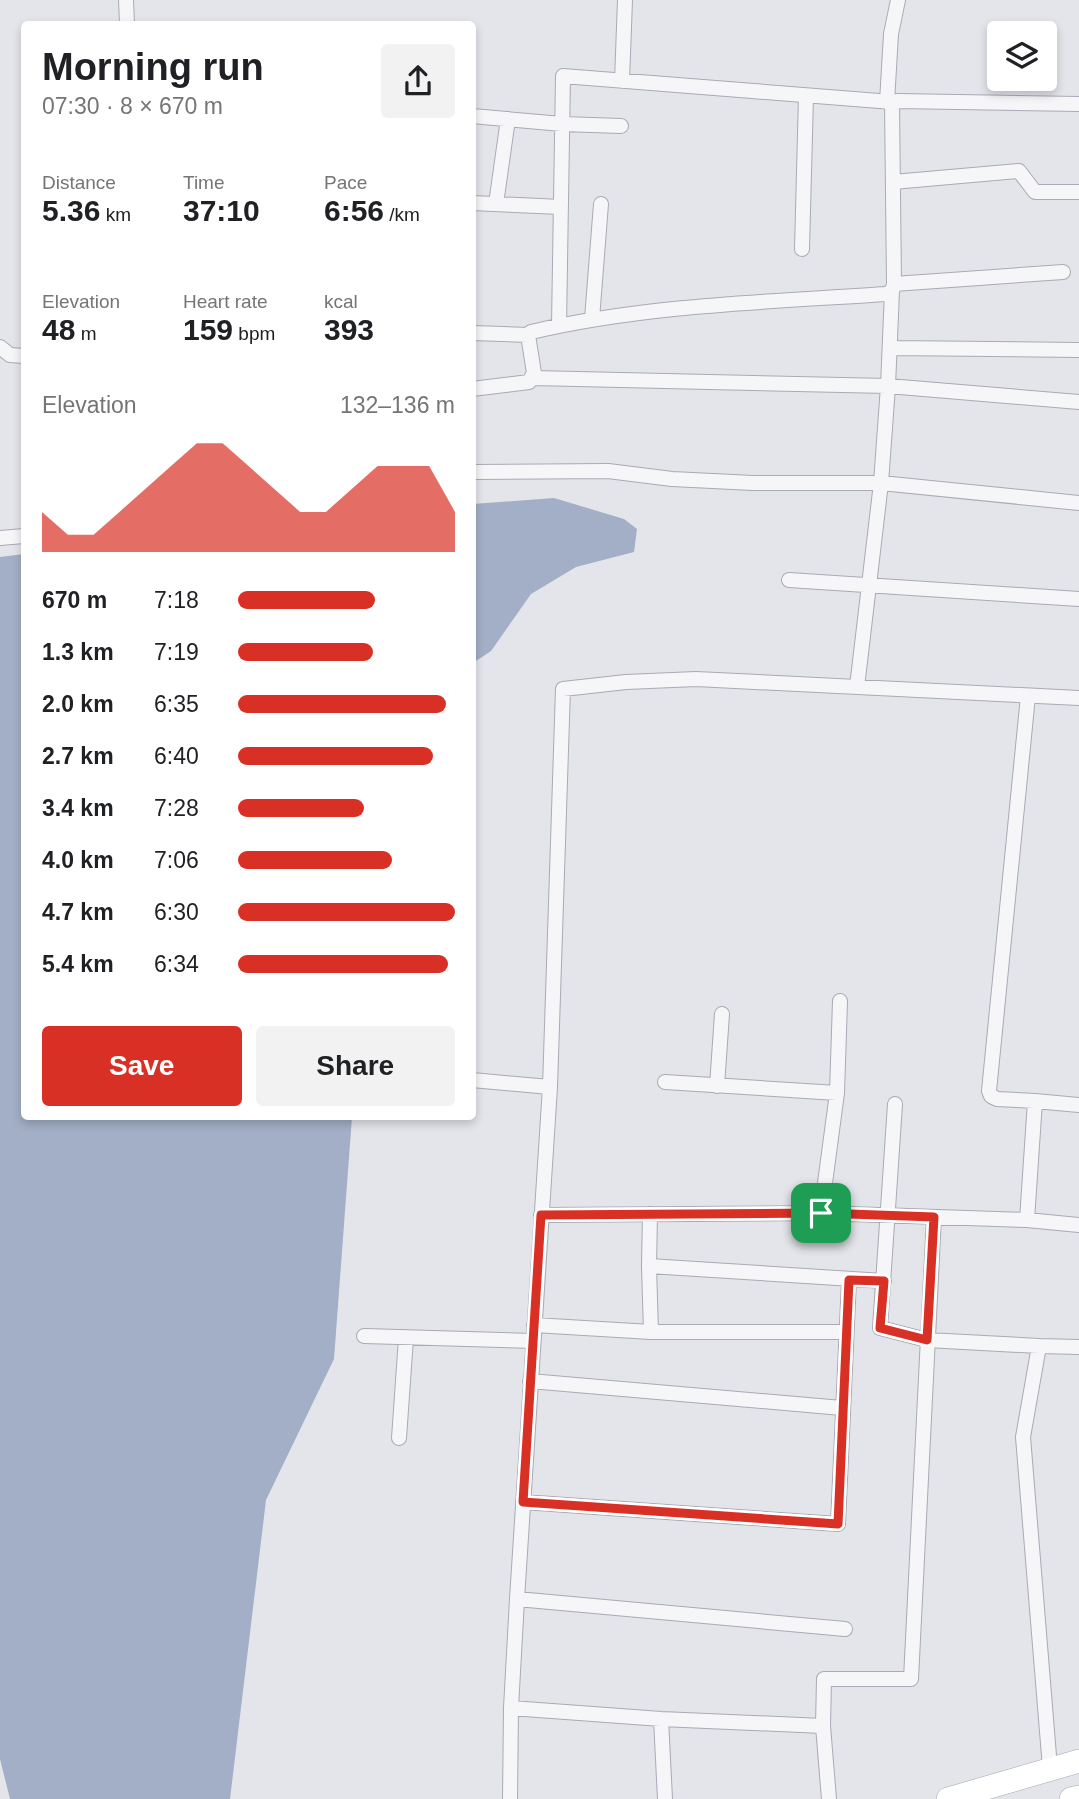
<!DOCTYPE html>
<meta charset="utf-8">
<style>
:root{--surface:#fff;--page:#f2f2f2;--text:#202124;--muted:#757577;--accent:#d93025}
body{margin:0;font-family:Helvetica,sans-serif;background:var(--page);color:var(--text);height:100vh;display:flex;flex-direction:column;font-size:26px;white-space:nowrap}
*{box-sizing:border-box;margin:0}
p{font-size:23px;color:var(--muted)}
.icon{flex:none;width:38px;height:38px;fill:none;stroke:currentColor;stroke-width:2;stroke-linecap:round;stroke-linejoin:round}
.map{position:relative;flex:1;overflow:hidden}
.side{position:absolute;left:21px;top:21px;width:455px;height:1099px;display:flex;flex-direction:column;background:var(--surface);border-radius:7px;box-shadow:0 4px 10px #0003}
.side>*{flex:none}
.tools{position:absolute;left:987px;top:21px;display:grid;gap:14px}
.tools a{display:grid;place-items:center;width:70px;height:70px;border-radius:7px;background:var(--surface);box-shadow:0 4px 10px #0003;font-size:35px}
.pin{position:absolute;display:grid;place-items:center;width:60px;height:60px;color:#fff;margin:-30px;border-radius:14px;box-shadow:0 4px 10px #0006}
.round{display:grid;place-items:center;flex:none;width:74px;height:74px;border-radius:7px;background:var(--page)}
.head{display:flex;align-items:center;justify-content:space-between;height:119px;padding:0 21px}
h1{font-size:38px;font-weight:700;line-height:52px}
.metrics{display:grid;grid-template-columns:repeat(3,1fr);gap:10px;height:119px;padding:7px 21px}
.metrics div{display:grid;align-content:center}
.metrics b{font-size:30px;font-weight:700}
.metrics small{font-size:19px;font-weight:400}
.metrics p{font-size:19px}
.chart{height:196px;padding:14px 21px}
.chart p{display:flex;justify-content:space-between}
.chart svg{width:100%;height:126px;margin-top:7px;fill:var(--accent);opacity:.7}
.action{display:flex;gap:14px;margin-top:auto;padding:14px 21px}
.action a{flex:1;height:80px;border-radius:7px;background:var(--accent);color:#fff;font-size:28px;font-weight:700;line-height:80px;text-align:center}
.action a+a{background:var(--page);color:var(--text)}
ul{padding:0 21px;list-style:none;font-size:23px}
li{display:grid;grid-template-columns:112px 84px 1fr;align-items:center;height:52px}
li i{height:18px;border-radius:9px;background:var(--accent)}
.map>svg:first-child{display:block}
.water{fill:#a2afc6}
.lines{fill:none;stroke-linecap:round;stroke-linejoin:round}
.minor-casing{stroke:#a8abb4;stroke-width:16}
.primary-casing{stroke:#a3a8b5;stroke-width:24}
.minor{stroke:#f6f6f8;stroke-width:14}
.primary{stroke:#fff;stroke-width:23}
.route-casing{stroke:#fff;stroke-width:14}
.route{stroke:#d93025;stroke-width:9}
</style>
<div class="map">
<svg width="1079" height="1799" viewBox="0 0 1079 1799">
<rect width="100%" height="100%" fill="#e3e5ea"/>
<path class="water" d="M554 498 624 519 637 529 634 552 576 567 531 594 491 651 473 663V504Z
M24 554V1116L352 1117 334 1359 266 1500 230 1799H10L0 1759V557Z"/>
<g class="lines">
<defs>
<path id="minor" d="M126 0 127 24
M622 81 625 0
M887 102 891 34 898 0
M472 116 562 124 621 126
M893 182 1019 171 1035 192H1079
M472 203 561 207
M496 204 508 119
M802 249 806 96
M894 284 1063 272
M892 291 888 386 1079 402
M592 319 601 204
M559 326 563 76 892 102
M472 333 528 335
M0 347 10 355 24 356
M891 348 1079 350
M533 378 888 386 881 483 857 687
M472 389 529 382 534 373 528 335 531 332C646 305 767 302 886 294L892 291 894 284 892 102 897 101 1079 104
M472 472 608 471 672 479 753 483H881L1079 503
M0 538 24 536
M789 580 1079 599
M1028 696 989 1091 991 1096 997 1099 1035 1101
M472 1080 550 1087
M665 1082 837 1093 821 1213
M717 1086 722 1014
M837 1093 840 1001
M895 1104 880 1328 927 1340 1039 1346 1023 1437 1050 1768
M650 1214 649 1266 884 1281
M541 1215 821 1213 1027 1220 1079 1225
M1027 1220 1035 1101 1079 1105
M534 1325 651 1332 649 1266
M651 1332H846
M364 1336 533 1341
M1039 1346 1079 1347
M530 1381 842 1408
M399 1438 406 1338
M523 1502 838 1524 849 1280
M517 1599 845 1629
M511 1708 661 1719 823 1726
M661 1719 665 1799
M510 1799 511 1708 517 1599 550 1087 563 689 626 682 696 679 1079 698
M829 1799 823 1726 824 1679H911L934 1217"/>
<path id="primary" d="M948 1799 1079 1761
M1071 1799 1079 1797"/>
</defs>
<use href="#minor" class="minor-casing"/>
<use href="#primary" class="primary-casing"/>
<use href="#minor" class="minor"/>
<use href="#primary" class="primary"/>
</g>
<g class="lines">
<defs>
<path id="route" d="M821 1213 934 1217 927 1340 880 1328 884 1281 849 1280 838 1524 523 1502 541 1215Z"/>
</defs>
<use href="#route" class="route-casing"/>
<use href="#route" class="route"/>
</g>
</svg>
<div class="tools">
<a><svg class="icon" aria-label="layers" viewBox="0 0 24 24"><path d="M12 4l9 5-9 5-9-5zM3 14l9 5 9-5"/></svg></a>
</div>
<div class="pin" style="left:821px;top:1213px;background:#1e9e55"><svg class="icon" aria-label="arrive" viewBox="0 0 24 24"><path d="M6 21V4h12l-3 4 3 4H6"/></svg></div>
<section class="side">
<div class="head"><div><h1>Morning run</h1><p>07:30 · 8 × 670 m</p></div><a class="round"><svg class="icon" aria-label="share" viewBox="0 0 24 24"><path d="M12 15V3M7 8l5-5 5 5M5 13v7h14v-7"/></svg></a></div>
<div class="metrics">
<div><p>Distance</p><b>5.36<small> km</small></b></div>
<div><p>Time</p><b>37:10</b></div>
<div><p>Pace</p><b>6:56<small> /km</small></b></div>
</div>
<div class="metrics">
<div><p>Elevation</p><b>48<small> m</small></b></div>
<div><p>Heart rate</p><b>159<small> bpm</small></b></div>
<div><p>kcal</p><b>393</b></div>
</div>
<div class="chart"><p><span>Elevation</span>132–136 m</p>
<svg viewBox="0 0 160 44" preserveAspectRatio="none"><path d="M0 44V30L10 38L20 38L30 30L40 22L50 14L60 6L70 6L80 14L90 22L100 30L110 30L120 22L130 14L140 14L150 14L160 30V44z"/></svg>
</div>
<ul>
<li><b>670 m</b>7:18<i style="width:63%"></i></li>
<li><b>1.3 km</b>7:19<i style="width:62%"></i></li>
<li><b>2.0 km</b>6:35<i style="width:96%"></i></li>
<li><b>2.7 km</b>6:40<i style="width:90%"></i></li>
<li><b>3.4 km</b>7:28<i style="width:58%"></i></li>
<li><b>4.0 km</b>7:06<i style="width:71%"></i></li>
<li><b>4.7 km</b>6:30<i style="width:100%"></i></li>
<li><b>5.4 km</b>6:34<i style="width:97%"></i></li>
</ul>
<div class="action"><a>Save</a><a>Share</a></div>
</section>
</div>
